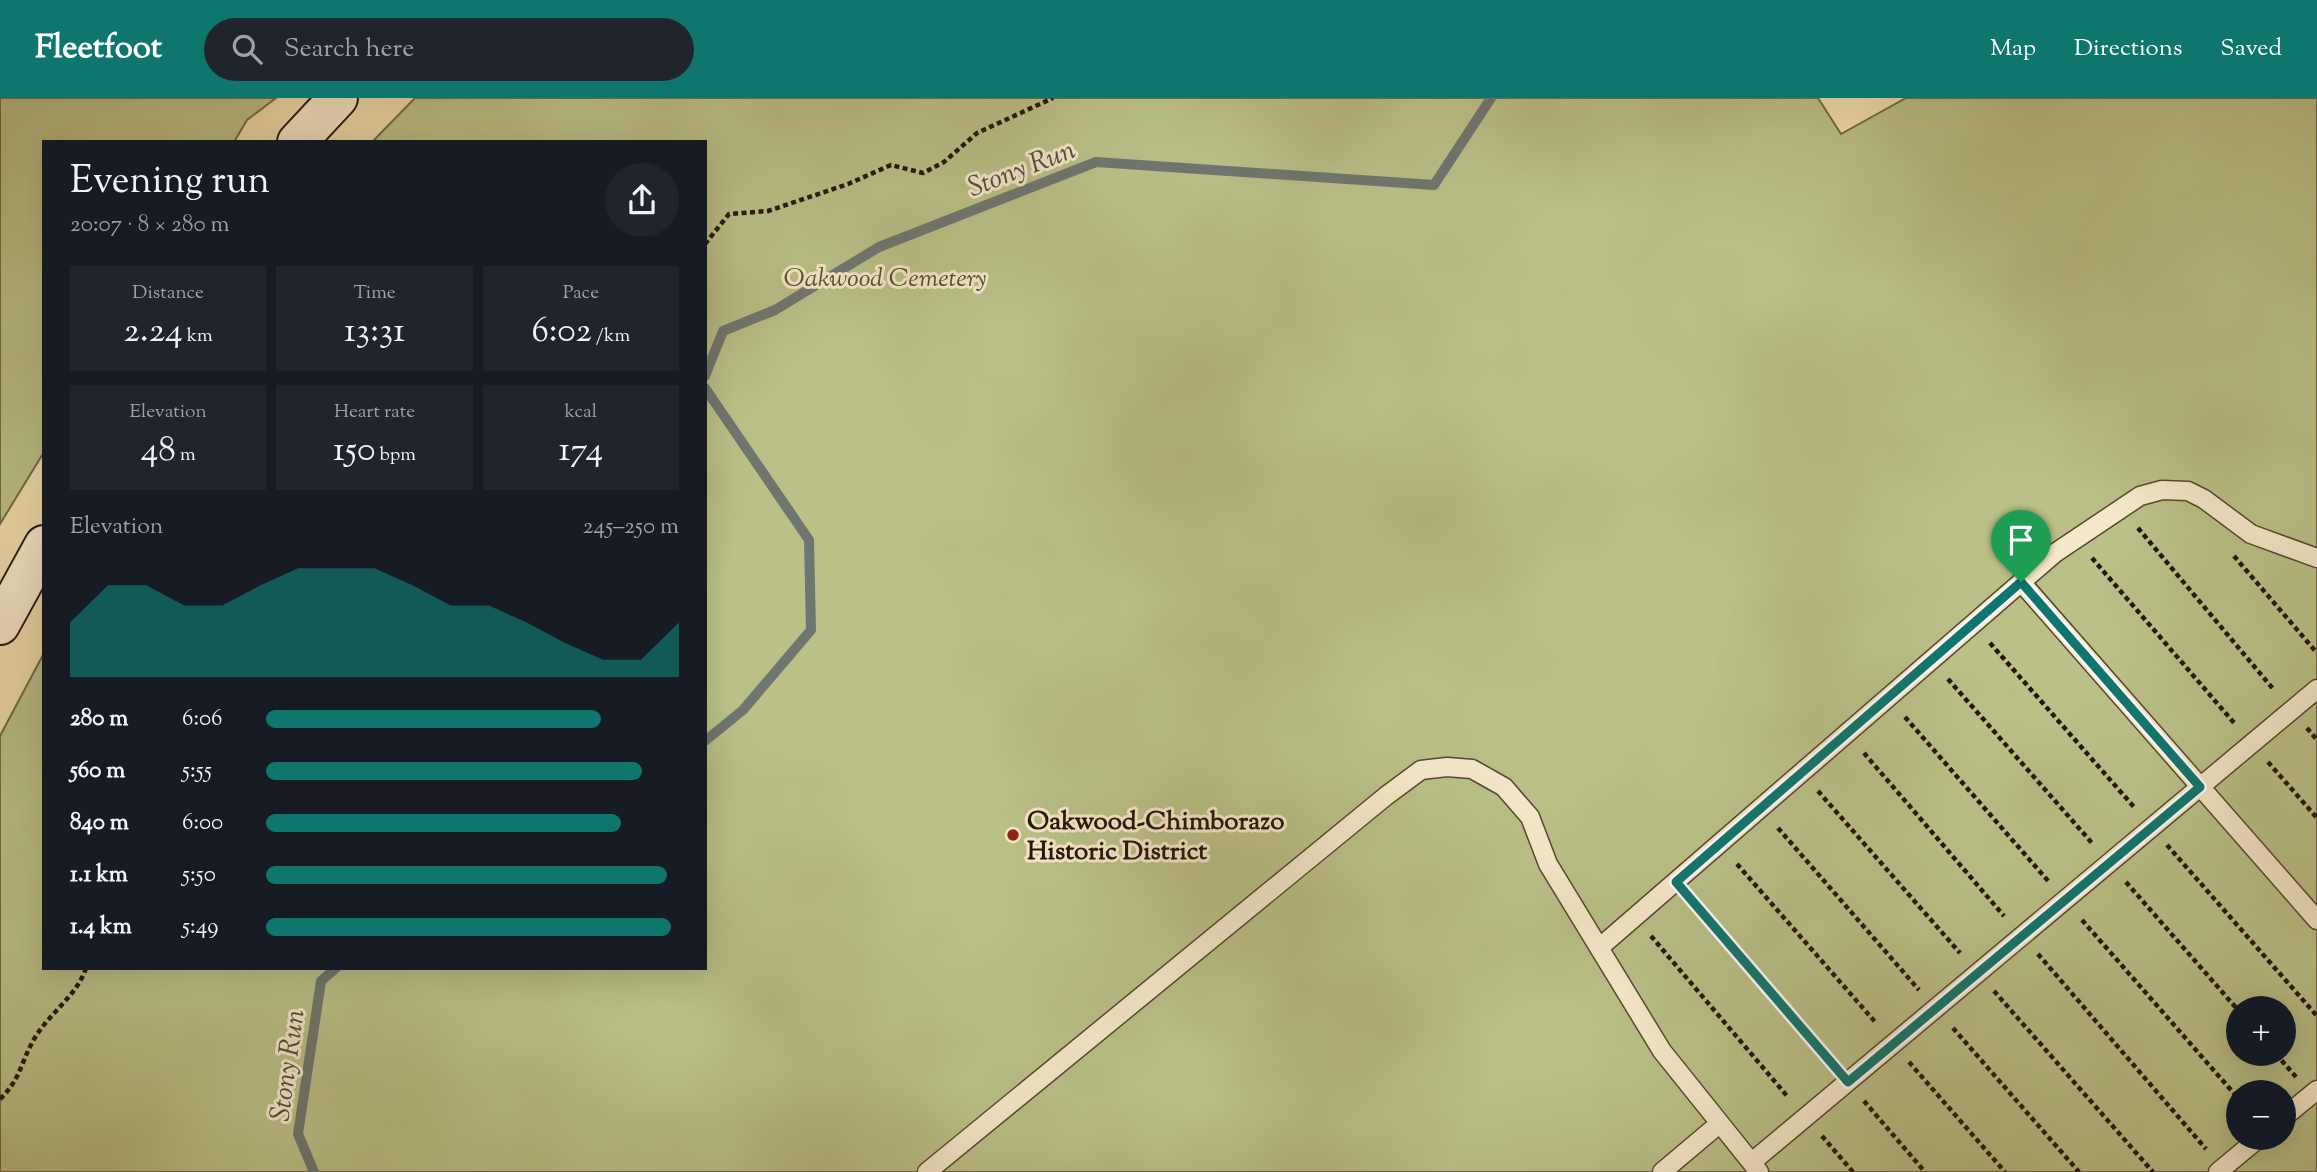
<!DOCTYPE html>
<meta charset="utf-8">
<style>
:root{--surface:#171b24;--page:#20242c;--text:#f1f3f6;--muted:#9ea1a6;--accent:#0f766e}
body{margin:0;font-family:"Sorts Mill Goudy",serif;background:var(--page);color:var(--text);height:100vh;display:flex;flex-direction:column;font-size:26px;white-space:nowrap}
*{box-sizing:border-box;margin:0}
p{font-size:23px;color:var(--muted)}
.icon{flex:none;width:38px;height:38px;fill:none;stroke:currentColor;stroke-width:2;stroke-linecap:round;stroke-linejoin:round}
.map{position:relative;flex:1;overflow:hidden}
.sheet{position:absolute;left:42px;top:42px;width:665px;height:830px;display:flex;flex-direction:column;background:var(--surface);border-radius:0px;box-shadow:0 7px 28px #0002}
.sheet>*{flex:none}
.controls{position:absolute;left:2226px;top:898px;display:grid;gap:14px}
.controls a{display:grid;place-items:center;width:70px;height:70px;border-radius:50%;background:var(--surface);box-shadow:0 7px 28px #0002;font-size:35px}
.pin{position:absolute;display:grid;place-items:center;width:60px;height:60px;color:#fff;margin:-72px -30px;border-radius:50% 50% 50% 0;rotate:-45deg;box-shadow:0 0 7px #0007}
.pin .icon{rotate:45deg}
.round{display:grid;place-items:center;flex:none;width:74px;height:74px;border-radius:37px;background:var(--page)}
.headline{display:flex;align-items:center;justify-content:space-between;height:119px;padding:0 28px}
h1{font-size:38px;font-weight:600;line-height:52px}
.metrics{display:grid;grid-template-columns:repeat(3,1fr);gap:10px;height:119px;padding:7px 28px}
.metrics div{display:grid;align-content:center;border-radius:0px;background:var(--page);text-align:center}
.metrics b{font-size:35px;font-weight:600}
.metrics small{font-size:19px;font-weight:400}
.metrics p{font-size:19px}
.chart{height:196px;padding:14px 28px}
.chart p{display:flex;justify-content:space-between}
.chart svg{width:100%;height:126px;margin-top:7px;fill:var(--accent);opacity:.7}
ul{padding:0 28px;list-style:none;font-size:23px}
li{display:grid;grid-template-columns:112px 84px 1fr;align-items:center;height:52px}
li i{height:18px;border-radius:9px;background:var(--accent)}
header{display:flex;align-items:center;gap:42px;box-sizing:border-box;height:98px;padding:0 35px;background:var(--accent);color:#fff}
header strong{font-size:33px}
nav{display:flex;gap:38px;margin-inline-start:auto;font-size:24px}
.search{width:490px;height:63px;background:var(--page);display:flex;align-items:center;gap:18px;box-sizing:border-box;padding:0 24px;border-radius:38px;color:var(--muted);font-size:26px}
.map>svg:first-child{display:block}
.green{fill:#bac088;stroke:#706a48;stroke-width:2;fill-rule:evenodd}
.lines{fill:none;stroke-linecap:round;stroke-linejoin:round}
.stream{stroke:#6f7670;stroke-width:10}
.lane-casing{stroke:#584631;stroke-width:21}
.secondary-casing{stroke:#251408;stroke-width:42}
.path{stroke:#251408;stroke-width:4.5;stroke-dasharray:5 3.5;stroke-linecap:butt}
.lane{stroke:#f5e8c9;stroke-width:18}
.secondary{stroke:#f5e8c9;stroke-width:38}
.route-casing{stroke:#fff;stroke-width:14}
.route{stroke:#0f766e;stroke-width:9}
.poi-dot{fill:#8f2418;stroke:#f5e8c9;stroke-width:2.5}
.labels{text-anchor:middle;stroke-width:6;stroke-linejoin:round;paint-order:stroke}
.park-label{font-size:26px;font-style:italic;fill:#595035;stroke:#f5e8c9}
.poi-label{font-size:26px;font-weight:bold;fill:#251408;stroke:#f5e8c9;text-anchor:start}
.water-label{font-size:28px;font-style:italic;fill:#504d45;stroke:#f5e8c9}
</style>
<header>
<strong>Fleetfoot</strong>
<div class="search"><svg class="icon" aria-label="search" viewBox="0 0 24 24"><circle cx="10" cy="10" r="6"/><path d="M15 15l6 6"/></svg>Search here</div>
<nav><a>Map</a><a>Directions</a><a>Saved</a></nav>
</header>
<div class="map">
<svg width="2317" height="1074" viewBox="0 0 2317 1074">
<rect width="100%" height="100%" fill="#efdcac"/>
<filter id="stains"><feTurbulence type="fractalNoise" baseFrequency=".00286" numOctaves="4"/><feColorMatrix values="0 0 0 0 .2 0 0 0 0 .09 0 0 0 0 .02 0 0 0 .5 -.17"/></filter>
<radialGradient id="worn" r=".72"><stop offset=".6" stop-color="#630" stop-opacity="0"/><stop offset="1" stop-color="#630" stop-opacity=".3"/></radialGradient>
<path class="green" d="M0 0H276L247 22 234 44H44V354L0 426Z
M415 0H1818L1841 36 1906 0H2317V1074H0V638L44 555V870H705V44H372ZM2238 910H2284V956H2238ZM2238 994H2284V1040H2238Z"/>
<g class="lines">
<path class="stream" d="M705 278 723 233 775 212 879 149 1096 64 1434 87 1491 0
M705 290 809 442 811 532 743 612 705 643
M314 1074 298 1036 321 883 336 870"/>
<defs>
<path id="lane" d="M2021 484 2317 822
M1599 850 2055 455 2140 398 2162 392 2188 393 2204 401 2251 436 2317 460
M2284 1019 2317 992
M1752 1064 2317 591
M927 1074 1386 698 1421 672 1447 669 1472 671 1504 689 1530 719 1548 766 1662 953 1759 1074
M1662 1074 1719 1026
M2218 1074 2259 1040"/>
<path id="secondary" d="M297 44 338 0
M0 527 44 447"/>
</defs>
<use href="#lane" class="lane-casing"/>
<use href="#secondary" class="secondary-casing"/>
<path class="path" d="M705 146 729 116 768 113 848 86 891 67 923 75 944 64 977 35 1053 0
M2138 430 2274 592
M2234 458 2317 555
M2092 460 2235 626
M1990 545 2134 709
M1948 581 2092 745
M1905 619 2049 784
M2307 630 2317 642
M1864 655 2004 818
M2268 664 2317 720
M1818 693 1960 855
M1778 730 1919 892
M2167 747 2317 918
M1737 766 1876 925
M2126 784 2238 912
M1693 804 1831 965
M2082 822 2238 1000
M1651 838 1788 999
M2038 856 2206 1051
M1994 893 2153 1074
M1953 930 2079 1074
M2276 956 2296 979
M1909 964 2005 1074
M0 1001C20 982 20 967 32 945 46 917 76 900 86 870
M1864 1003 1925 1074
M1822 1038 1853 1074"/>
<use href="#lane" class="lane"/>
<use href="#secondary" class="secondary"/>
</g>
<g class="lines">
<defs>
<path id="route" d="M2021 484 2200 689 1848 984 1676 784Z"/>
</defs>
<use href="#route" class="route-casing"/>
<use href="#route" class="route"/>
</g>
<circle class="poi-dot" cx="1013" cy="737" r="7"/>
<g class="labels">
<g class="park-label">
<text x="885" y="188">Oakwood Cemetery</text>
</g>
<g class="poi-label">
<text x="1027" y="731">Oakwood-Chimborazo<tspan x="1027" dy="30">Historic District</tspan></text>
</g>
<g class="water-label">
<text transform="translate(1021 69) rotate(-21)" y="10">Stony Run</text>
<text transform="translate(286 967) rotate(-82)" y="10">Stony Run</text>
</g>
</g>
<rect width="100%" height="100%" filter="url(#stains)"/>
<rect width="100%" height="100%" fill="url(#worn)"/>
</svg>
<div class="controls">
<a>+</a>
<a>−</a>
</div>
<div class="pin" style="left:2021px;top:484px;background:#1e9e55"><svg class="icon" aria-label="arrive" viewBox="0 0 24 24"><path d="M6 21V4h12l-3 4 3 4H6"/></svg></div>
<section class="sheet">
<div class="headline"><div><h1>Evening run</h1><p>20:07 · 8 × 280 m</p></div><a class="round"><svg class="icon" aria-label="share" viewBox="0 0 24 24"><path d="M12 15V3M7 8l5-5 5 5M5 13v7h14v-7"/></svg></a></div>
<div class="metrics">
<div><p>Distance</p><b>2.24<small> km</small></b></div>
<div><p>Time</p><b>13:31</b></div>
<div><p>Pace</p><b>6:02<small> /km</small></b></div>
</div>
<div class="metrics">
<div><p>Elevation</p><b>48<small> m</small></b></div>
<div><p>Heart rate</p><b>150<small> bpm</small></b></div>
<div><p>kcal</p><b>174</b></div>
</div>
<div class="chart"><p><span>Elevation</span>245–250 m</p>
<svg viewBox="0 0 160 44" preserveAspectRatio="none"><path d="M0 44V25L10 12L20 12L30 19L40 19L50 12L60 6L70 6L80 6L90 12L100 19L110 19L120 25L130 32L140 38L150 38L160 25V44z"/></svg>
</div>
<ul>
<li><b>280 m</b>6:06<i style="width:81%"></i></li>
<li><b>560 m</b>5:55<i style="width:91%"></i></li>
<li><b>840 m</b>6:00<i style="width:86%"></i></li>
<li><b>1.1 km</b>5:50<i style="width:97%"></i></li>
<li><b>1.4 km</b>5:49<i style="width:98%"></i></li>
</ul>
</section>
</div>
